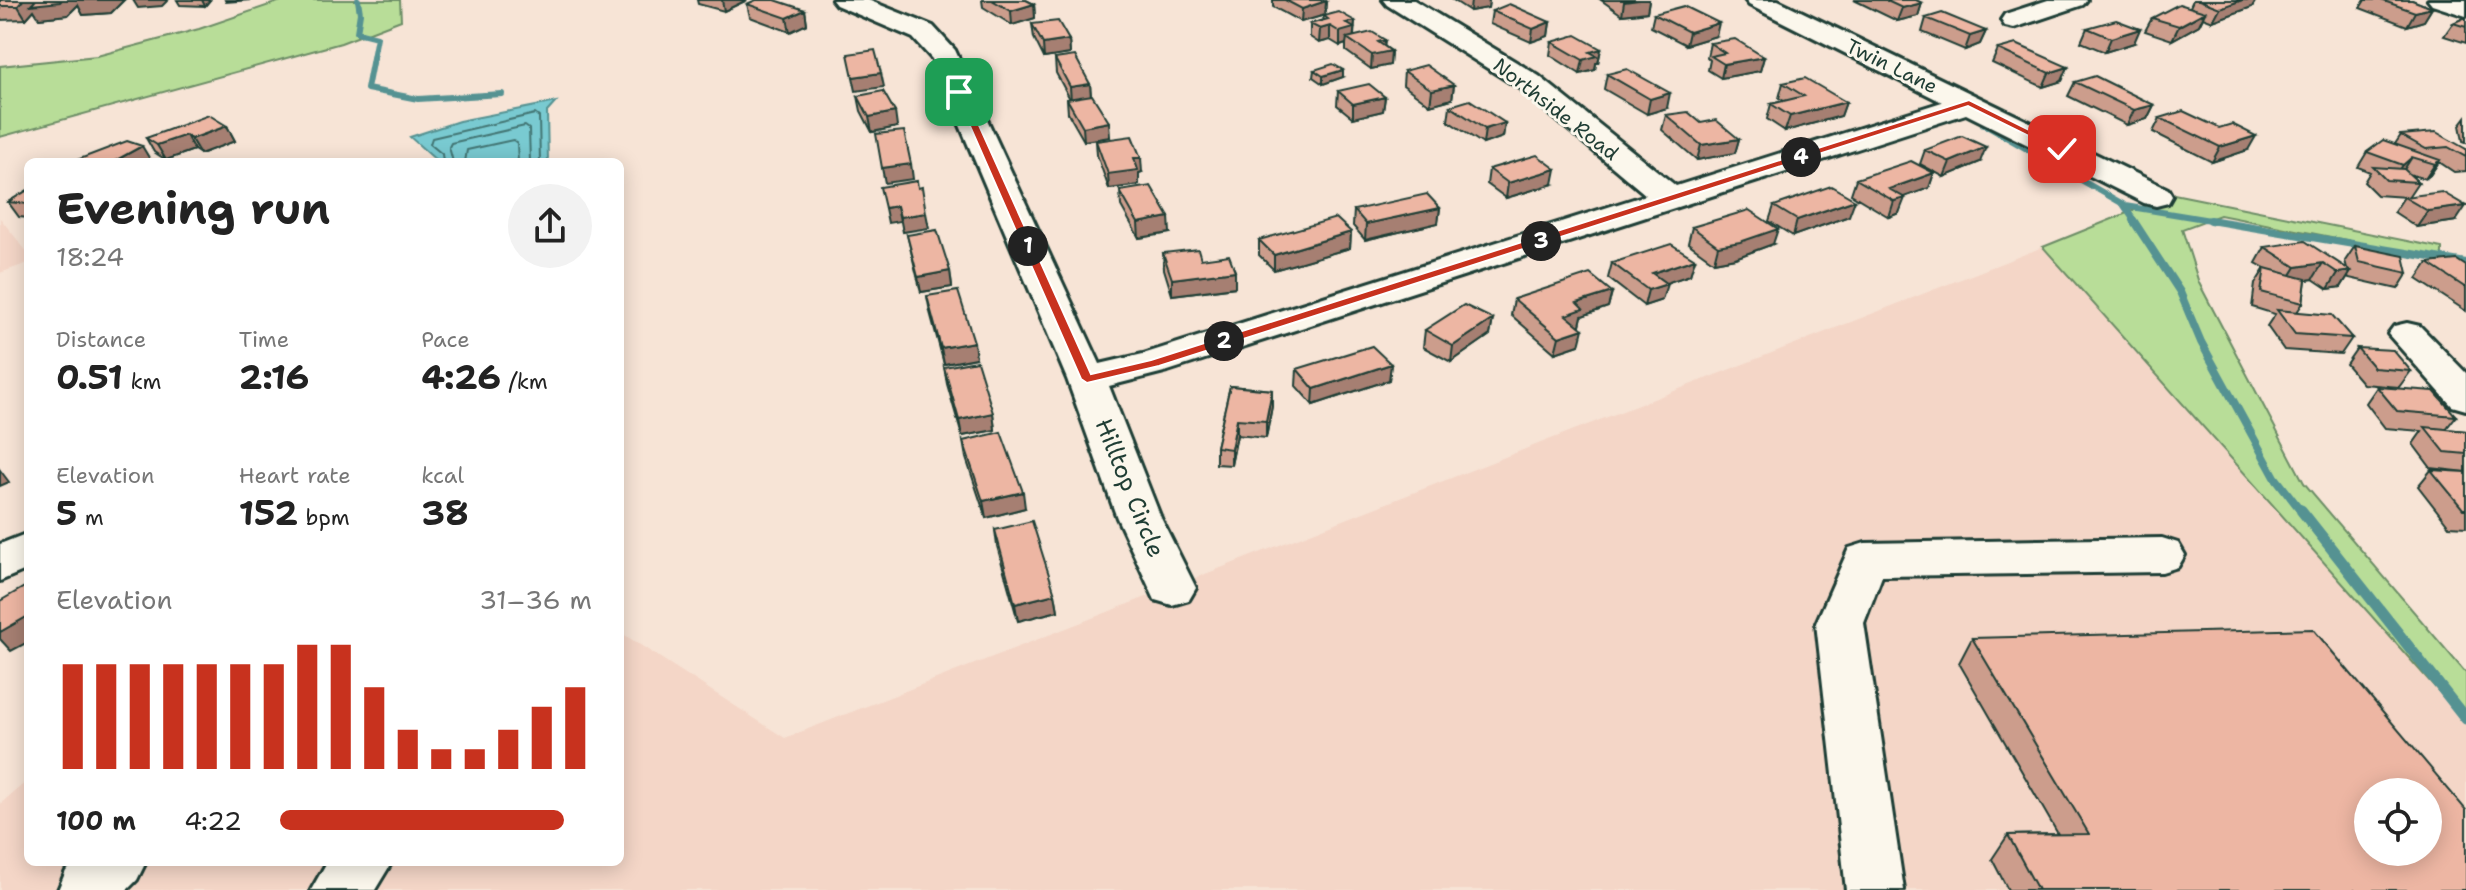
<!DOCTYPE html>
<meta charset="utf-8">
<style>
:root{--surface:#fff;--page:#f2f2f2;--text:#222;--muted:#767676;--accent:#c8321e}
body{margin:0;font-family:"Shantell Sans",sans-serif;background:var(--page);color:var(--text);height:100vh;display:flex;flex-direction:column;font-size:30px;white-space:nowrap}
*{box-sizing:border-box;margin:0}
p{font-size:26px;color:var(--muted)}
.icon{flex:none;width:44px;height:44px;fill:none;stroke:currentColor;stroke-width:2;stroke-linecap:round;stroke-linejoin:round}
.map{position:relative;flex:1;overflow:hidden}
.side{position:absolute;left:24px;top:158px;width:600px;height:708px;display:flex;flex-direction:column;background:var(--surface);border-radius:12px;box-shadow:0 4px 20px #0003}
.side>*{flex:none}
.tools{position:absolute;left:2354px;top:778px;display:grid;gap:16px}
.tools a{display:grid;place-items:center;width:88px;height:88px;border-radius:50%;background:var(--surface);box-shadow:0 4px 20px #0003;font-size:40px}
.pin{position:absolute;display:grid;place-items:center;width:68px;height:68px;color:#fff;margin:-34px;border-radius:16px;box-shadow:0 4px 12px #0006}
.km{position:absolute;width:40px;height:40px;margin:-20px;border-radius:50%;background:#222;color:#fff;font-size:22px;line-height:40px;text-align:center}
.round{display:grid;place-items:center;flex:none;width:84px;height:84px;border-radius:42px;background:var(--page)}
.summary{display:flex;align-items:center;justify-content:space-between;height:136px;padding:0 32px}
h1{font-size:44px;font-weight:700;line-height:60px}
.stats{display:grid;grid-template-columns:repeat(3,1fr);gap:12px;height:136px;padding:8px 32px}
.stats div{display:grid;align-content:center}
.stats b{font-size:34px;font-weight:700}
.stats small{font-size:22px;font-weight:400}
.stats p{font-size:22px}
.chart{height:224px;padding:16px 32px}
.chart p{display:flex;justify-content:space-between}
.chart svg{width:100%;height:144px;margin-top:8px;stroke:var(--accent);stroke-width:6}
ul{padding:0 32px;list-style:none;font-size:26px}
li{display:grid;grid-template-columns:128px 96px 1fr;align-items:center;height:60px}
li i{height:20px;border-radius:10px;background:var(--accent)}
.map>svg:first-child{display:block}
.built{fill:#f4d6c7;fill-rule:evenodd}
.green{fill:#b8dd98;stroke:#6c8d66;stroke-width:2}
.water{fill:#79cad1;stroke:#559292;stroke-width:2}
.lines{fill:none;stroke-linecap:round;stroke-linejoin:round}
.shore{stroke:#437573;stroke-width:2}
.stream-far2{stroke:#559292;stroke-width:6}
.stream-far1{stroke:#559292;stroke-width:8}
.stream{stroke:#559292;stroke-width:11}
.minor-casing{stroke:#1f3d34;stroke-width:6}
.minor{fill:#fbf7ec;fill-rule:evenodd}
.wall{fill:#cc9d8c;stroke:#1f3d34;stroke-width:2}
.shaded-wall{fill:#a67f72;stroke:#1f3d34;stroke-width:2}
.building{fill:#edb6a3;stroke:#1f3d34;stroke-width:2;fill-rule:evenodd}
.route{fill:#c8321e;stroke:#fff;stroke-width:2}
.labels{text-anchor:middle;stroke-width:6;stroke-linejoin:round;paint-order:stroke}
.far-street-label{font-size:20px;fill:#1f3d34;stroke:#fbf7ec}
.street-label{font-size:24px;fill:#1f3d34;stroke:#fbf7ec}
</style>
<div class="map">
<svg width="2466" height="890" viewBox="0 0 2466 890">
<rect width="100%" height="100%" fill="#f7e4d6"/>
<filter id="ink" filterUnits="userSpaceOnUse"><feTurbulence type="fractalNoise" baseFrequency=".0125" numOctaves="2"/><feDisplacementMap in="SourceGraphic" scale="16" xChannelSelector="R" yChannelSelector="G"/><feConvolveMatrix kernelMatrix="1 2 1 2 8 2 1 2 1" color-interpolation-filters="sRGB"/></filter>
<g filter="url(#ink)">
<path class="built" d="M0 218 28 253V263L0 273Z
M2043 247 2466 720V890H0V804L28 780V862H620V632L785 738ZM2368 792H2428V852H2368Z"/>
<path class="green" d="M284 0H400L401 20 341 43 0 137V66L97 56 199 29Z
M2174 194 2442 248V259L2220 215 2182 229 2199 283 2304 483 2466 673V722L2043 247Z"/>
<path class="water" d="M556 102 547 112 548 162H438L410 137 459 121Z"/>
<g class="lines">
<path class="shore" d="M443 162 442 154 430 144 432 138 535 114 539 117 540 162
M453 162 449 147 451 143 525 126 529 129 530 162
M465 162 467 150 513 140 517 143 518 162"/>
<path class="stream-far2" d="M358 0 360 13 357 32 377 37 367 89 418 99 502 94
M1983 124 2123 204 2135 222
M2125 206 2222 222"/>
<path class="stream-far1" d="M2133 220 2180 292 2201 342 2275 477 2302 512
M2210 220 2466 263"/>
<path class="stream" d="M2301 510 2466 719"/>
<defs>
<path id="minor" d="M832 0H868L933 26 955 50 1100 364 1143 354 1646 195 1519 88 1387 5 1383 0H1414L1539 76 1676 186 1942 102 1749 5 1745 0H1778L2168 189 2172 196 2168 203 2156 206 2144 203 1966 114 1168 371 1109 386 1161 518 1196 588 1189 600 1172 605 1155 600 1117 518 1067 379 932 59 913 38 836 5Z
M2048 0H2087L2083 5 2014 28 2005 26 2001 20 2005 14Z
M2428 0H2466V16L2432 5Z
M2407 323 2420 326 2466 373V410L2452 406 2388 334 2394 326Z
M28 533V569L0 581V544Z
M2162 538 2178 543 2185 555 2178 567 2162 572 1882 576 1864 623 1904 890H1846L1816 623 1849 548 1865 543Z
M77 862H146L137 880 127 890H58L66 871Z
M327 862H392L375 890H311Z"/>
</defs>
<use href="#minor" class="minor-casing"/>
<use href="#minor" class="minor"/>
</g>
<path class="wall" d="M0 0H124L111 13 83 15 78 5 68 15 39 18 34 10 26 19 0 20Z
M177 0H210L205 6 180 5Z
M697 0H747L724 11 698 4Z
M982 0H1026L1034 4 1035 18 1012 25 983 7Z
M1273 0H1323L1326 1 1325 15 1301 22 1273 7Z
M1453 0H1489L1488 8 1470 11Z
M1601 0H1649L1647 12 1622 15Z
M1854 0H1916L1922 3 1918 16 1897 21Z
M2193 0H2256L2252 7 2213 21 2203 17 2199 25 2172 40 2145 31 2152 18 2190 7Z
M2365 0H2412L2432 8 2424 21 2407 26 2360 8Z
M747 4 805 10 807 24 790 32 750 17Z
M1492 11 1550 22 1548 36 1531 42 1490 24Z
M1654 14 1716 36 1686 45 1651 27Z
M1324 16 1355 21 1354 36 1384 46 1391 51 1390 65 1371 69 1346 51V44L1340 46 1330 40 1319 43 1310 37V24L1323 20Z
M2466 17V43L2444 36 2453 23Z
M1926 18 1986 31 1980 44 1965 50 1922 32Z
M1032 24 1069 40 1070 54 1044 58 1034 38Z
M2087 28 2134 43 2105 52 2081 42Z
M1552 42 1601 49 1598 63H1596L1595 70 1580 74 1550 55Z
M1710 43 1764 57 1760 71 1721 78 1708 70 1710 60 1707 57Z
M1998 49 2068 67 2062 81 2043 87 1992 63Z
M1055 59 1090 84 1091 95 1110 137 1084 141 1068 113 1067 99H1070L1056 73Z
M1314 70 1343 77 1323 84 1313 77Z
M1404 71 1454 85 1452 99 1430 105 1403 85Z
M1607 74 1667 108 1647 114 1604 89Z
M2075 82 2154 105 2147 119 2127 125 2068 96Z
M1783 83 1846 102 1841 116 1785 131 1767 119 1771 104 1784 101 1779 98Z
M1338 91 1385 97 1383 111 1353 118 1337 105Z
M858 96 897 127 872 132 861 111Z
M1450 106 1505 123 1503 137 1483 144 1448 121Z
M1666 115 1701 123 1739 139 1735 153 1697 160 1662 130Z
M2466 117V142L2463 141 2460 125Z
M2160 118 2219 128 2248 150 2212 162 2153 132Z
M227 126 235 141 200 154 194 150 166 160 154 152 146 138Z
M2401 135 2466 149V171L2454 172 2439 162 2430 175 2425 179 2409 174 2418 182 2408 197 2456 221 2417 227 2394 212 2404 197H2406L2377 195 2364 182 2370 172 2358 167 2367 152 2395 144Z
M1096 141 1142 172 1139 173V185L1109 189 1097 155Z
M1925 150 1980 162 1944 177 1920 164Z
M1489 169 1553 184 1506 198 1487 184Z
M1934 173 1929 188 1904 197 1899 213 1889 217 1851 194 1856 179Z
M28 190V218L19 217 8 202Z
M1120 191 1170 233 1139 238 1121 206Z
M1774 206 1849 216 1793 236 1769 221Z
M1440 208 1438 223 1365 240 1353 226 1354 210Z
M1692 227 1773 244 1735 258 1714 262 1688 243Z
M1351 232 1350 248 1274 270 1259 255V240Z
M907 235 950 271 952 287 921 292Z
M2355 246 2408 273 2398 289 2349 278 2348 276 2341 287 2328 289 2313 279 2306 280 2303 303 2297 312 2352 338 2341 354 2284 350 2267 326 2275 314 2252 307 2255 284 2265 268 2256 263 2265 247 2347 268 2345 261Z
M1163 253 1235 271V287L1172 295 1164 269Z
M1695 259 1690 275 1665 283 1662 300 1644 306 1608 278 1612 263Z
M2428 263 2466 266V311L2417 279Z
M1612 292 1608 307 1582 316 1580 325H1578L1579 345 1555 353 1511 315 1514 299Z
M927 296 976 358 944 364 930 312Z
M1493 319 1490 335 1451 362 1423 347 1425 330Z
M2357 348 2411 371 2399 387 2363 384 2346 364Z
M1391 364 1389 380 1313 405 1296 386 1297 369Z
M944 367 993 413 995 430 962 436 947 384Z
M1230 386 1272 390V406L1266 438 1237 435 1231 465 1216 464V447Z
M2377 387 2456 416 2446 429 2466 431V472L2431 468 2413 444 2422 431 2385 428 2366 403Z
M963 441 1025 508 986 518 966 458Z
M2431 470 2466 472V527L2449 526 2418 486Z
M995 530 1055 594 1058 611 1018 621 997 546Z
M1972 638 2466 890H2008L1992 859 2008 835 2058 834 1959 663Z"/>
<path class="shaded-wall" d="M23 0H124L111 13 83 15 78 5 68 15 39 18 34 10 26 19 18 6Z
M133 0H168L162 6 138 8Z
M202 0H210L205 6Z
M225 0H251L226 2Z
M722 0H747L724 11Z
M1471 0H1489L1488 8 1470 11Z
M1639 0H1649L1647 12 1622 15 1624 2Z
M2242 0H2256L2252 7 2213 21 2220 8Z
M1326 1 1325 15 1301 22 1302 9Z
M1922 3 1918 16 1897 21 1902 8Z
M1034 4 1035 18 1012 25 1011 11Z
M2432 8 2424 21 2407 26 2415 12Z
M805 10 807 24 790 32 787 18Z
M2205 12 2199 25 2172 40 2179 26Z
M1355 21 1353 42 1347 38 1346 44 1340 46V32L1346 23Z
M1550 22 1548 36 1531 42 1533 29Z
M1719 23 1716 36 1686 45 1689 32Z
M1330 26V40L1319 43 1320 29Z
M2140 29 2134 43 2105 52 2111 38Z
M1986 31 1980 44 1965 50 1970 36Z
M1069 40 1070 54 1044 58 1043 44Z
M1385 40 1384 52 1391 51 1390 65 1371 69 1372 55 1378 42Z
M1601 49 1598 63H1596L1595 70 1580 74 1583 60 1590 52Z
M1764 57 1760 71 1721 78 1724 64Z
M2068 67 2062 81 2043 87 2049 73Z
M1343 70V77L1323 84V76Z
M881 73 884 87 856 91 853 77Z
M1090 84 1091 98 1071 101 1070 87Z
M1454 85 1452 99 1430 105 1432 90Z
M1670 93 1667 108 1647 114 1650 99Z
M1385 97 1383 111 1353 118V104Z
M1846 102 1841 116 1785 131 1790 116Z
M2154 105 2147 119 2127 125 2134 110Z
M895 112 897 127 872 132 869 117Z
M1109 122 1110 137 1084 141 1083 127Z
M1505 123 1503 137 1483 144 1485 129Z
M227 126 235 141 200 154 191 139Z
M186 135 194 150 166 160 157 145Z
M2256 136 2248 150 2212 162 2220 147Z
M1739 139 1735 153 1697 160 1701 145Z
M142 146 151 161 148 162H113Z
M1986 147 1980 162 1944 177 1950 162Z
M2412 157 2403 171 2393 180 2403 165Z
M1134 158H1141L1142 172 1139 173V185L1109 189 1108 174Z
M2440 160 2430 175 2425 179 2435 164Z
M911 164 913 179 885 183 882 168Z
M1556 169 1553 184 1506 198 1508 183Z
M1934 173 1929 188 1893 201 1889 189Z
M1905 198 1899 213 1889 217 1894 201Z
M1855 200 1849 216 1793 236 1797 220Z
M897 206 900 221 888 223 885 208Z
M2466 206 2456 221 2417 227 2428 211Z
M1440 208 1438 223 1365 240 1366 224Z
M926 213 929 228 903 232 900 217Z
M1169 217 1170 233 1139 238 1138 223Z
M1778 229 1773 244 1735 258 1714 262 1718 246Z
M1351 232 1350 248 1274 270V255Z
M1695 259 1690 275 1648 289 1652 273Z
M2323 263 2313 279 2286 283 2296 267Z
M950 271 952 287 921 292 918 277Z
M1235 271V287L1172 295V279Z
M2351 271 2341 287 2328 289 2338 273Z
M1667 284 1662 300 1644 306 1648 290Z
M1612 292 1608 307 1582 316 1580 325 1563 331 1566 315 1577 303Z
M1493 319 1490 335 1451 362 1453 346Z
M1583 329 1579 345 1555 353 1559 337Z
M974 342 976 358 944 364 941 348Z
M1391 364 1389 380 1313 405 1314 389Z
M1272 390V406L1266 438V421Z
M993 413 995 430 962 436 959 420Z
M1237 419V435L1231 465V449Z
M0 470 9 482 0 486Z
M1023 492 1025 508 986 518 983 501Z
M1055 594 1058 611 1018 621 1015 604Z
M28 616V642L11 651 0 639V632Z"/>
<path class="building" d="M0 0H23L18 6H0Z
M36 0H62L60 2 31 5Z
M756 0H775L805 10 787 18 747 4Z
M992 0H1026L1034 4 1011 11Z
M1285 0H1323L1326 1 1302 9Z
M1885 0H1916L1922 3 1902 8Z
M2199 0H2242L2220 8Z
M2381 0H2412L2432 8 2415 12Z
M1509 4 1550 22 1533 29 1492 11Z
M2179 4 2205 12 2179 26 2152 18Z
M1684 6 1719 23 1689 32 1654 14Z
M1339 12 1355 21 1346 23 1354 28 1340 32 1330 26 1320 29 1310 24 1328 19 1324 16Z
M1942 13 1986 31 1970 36 1926 18Z
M2466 17V27L2453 23Z
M2116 20 2140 29 2111 38 2087 28Z
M1058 21 1069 40 1043 44 1032 24Z
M1372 32 1385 40 1378 42 1391 51 1372 55 1347 38Z
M1576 35 1601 49 1590 52 1597 56 1583 60 1552 42Z
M1735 39 1764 57 1724 64 1711 56 1725 53 1710 43Z
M2016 44 2068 67 2049 73 1998 49Z
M875 50 881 73 853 77 848 54Z
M1075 56 1090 84 1070 87 1055 59Z
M1333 64 1343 70 1323 76 1314 70Z
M1426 65 1454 85 1432 90 1404 71Z
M1627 69 1670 93 1650 99 1607 74Z
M2095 76 2154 105 2134 110 2075 82Z
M1805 78 1846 102 1790 116 1771 104 1804 96 1783 83Z
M1369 84 1385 97 1353 104 1338 91Z
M883 91 895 112 869 117 858 96Z
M1092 95 1109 122 1083 127 1067 99Z
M1470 100 1505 123 1485 129 1450 106Z
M2183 111 2219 128 2232 124 2256 136 2220 147 2160 118Z
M1688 112 1701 123 1716 120 1739 139 1701 145 1666 115Z
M209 115 227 126 191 139 186 135 157 145 146 138Z
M904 131 911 164 882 168 876 134Z
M2436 132 2466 149V157L2448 147 2426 149 2401 135Z
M1132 136 1141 158H1134L1138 170 1108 174 1096 141Z
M1962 136 1986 147 1950 162 1925 150Z
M2383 140 2440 160 2435 164 2412 157 2403 165 2367 152Z
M127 141 142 146 113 162H82L77 160Z
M1537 155 1556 169 1508 183 1489 169Z
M1911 161 1934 173 1889 189 1905 198 1894 201 1856 179Z
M2373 167 2404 169 2418 182 2386 180Z
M917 181 918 188 922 187 926 213 900 217 897 206 885 208 880 187Z
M1151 186 1169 217 1138 223 1120 191Z
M1831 186 1855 200 1797 220 1774 206Z
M28 190V204L8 202Z
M2442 192 2466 206 2428 211 2404 197Z
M1427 194 1440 208 1366 224 1354 210Z
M1749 210 1778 229 1740 242 1718 246 1692 227Z
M1336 218 1351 232 1274 255 1259 240Z
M937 230 950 271 918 277 907 235Z
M2305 241 2351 271 2338 273 2323 263 2296 267 2265 247Z
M1671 244 1695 259 1652 273 1667 284 1648 290 1612 263Z
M2355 246 2404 256 2408 273 2359 262Z
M1198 249 1201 259 1229 255 1235 271 1172 279 1163 253Z
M2457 260 2466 266V288L2428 263Z
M2265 268 2306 279 2303 303 2261 292Z
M1590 274 1612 292 1577 303 1583 309 1566 315 1583 329 1559 337 1514 299Z
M958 291 974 342 941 348 927 296Z
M1464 305 1493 319 1453 346 1425 330Z
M2277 310 2332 315 2352 338 2295 334Z
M1372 346 1391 364 1314 389 1297 369Z
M2357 348 2393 350 2411 371 2374 368Z
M977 361 993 413 959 420 944 367Z
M1230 386 1272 390 1266 421 1237 419 1231 449 1216 447Z
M2377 387 2434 391 2456 416 2397 411Z
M2425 427 2466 431V454L2445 452Z
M1001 432 1023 492 983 501 963 441Z
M2431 470 2466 472V509H2463Z
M1032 521 1055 594 1015 604 995 530Z
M28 585V616L0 632V601Z
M2313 629 2466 810V890H2038L2008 835 2089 834 1972 638ZM2368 792H2428V852H2368Z"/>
</g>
<path class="route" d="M959 89 964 92 1091 374 1151 360 1969 100 2067 149 2059 151 1968 106 1159 366 1087 383 1081 379 955 92Z"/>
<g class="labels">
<g class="far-street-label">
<text transform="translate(1892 66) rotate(26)" y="7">Twin Lane</text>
<text transform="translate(1556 109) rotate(38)" y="7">Northside Road</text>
</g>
<g class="street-label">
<text transform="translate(1130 488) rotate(68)" y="8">Hilltop Circle</text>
</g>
</g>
</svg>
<div class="tools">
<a><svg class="icon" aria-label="locate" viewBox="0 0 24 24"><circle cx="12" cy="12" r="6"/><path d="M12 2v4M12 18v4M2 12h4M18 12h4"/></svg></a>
</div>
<div class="pin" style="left:959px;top:92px;background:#1e9e55"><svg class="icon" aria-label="arrive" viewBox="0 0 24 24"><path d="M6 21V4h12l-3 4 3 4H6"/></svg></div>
<div class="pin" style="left:2062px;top:149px;background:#d93025"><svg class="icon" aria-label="check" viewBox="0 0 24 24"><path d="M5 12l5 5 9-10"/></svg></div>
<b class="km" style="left:1028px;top:246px">1</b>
<b class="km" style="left:1224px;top:341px">2</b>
<b class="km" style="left:1541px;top:241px">3</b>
<b class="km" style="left:1801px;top:157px">4</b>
<section class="side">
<div class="summary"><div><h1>Evening run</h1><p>18:24</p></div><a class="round"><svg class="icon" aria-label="share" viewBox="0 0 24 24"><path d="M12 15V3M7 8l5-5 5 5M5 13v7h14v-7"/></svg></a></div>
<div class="stats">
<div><p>Distance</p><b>0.51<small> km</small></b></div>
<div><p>Time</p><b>2:16</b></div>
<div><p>Pace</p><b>4:26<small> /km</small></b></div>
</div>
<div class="stats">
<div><p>Elevation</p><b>5<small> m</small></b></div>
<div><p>Heart rate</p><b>152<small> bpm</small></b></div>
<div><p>kcal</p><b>38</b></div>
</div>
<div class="chart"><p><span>Elevation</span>31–36 m</p>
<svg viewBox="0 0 160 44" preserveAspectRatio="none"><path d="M5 44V12M15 44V12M25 44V12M35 44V12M45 44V12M55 44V12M65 44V12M75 44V6M85 44V6M95 44V19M105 44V32M115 44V38M125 44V38M135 44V32M145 44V25M155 44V19"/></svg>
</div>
<ul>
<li><b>100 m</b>4:22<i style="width:91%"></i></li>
</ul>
</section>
</div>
